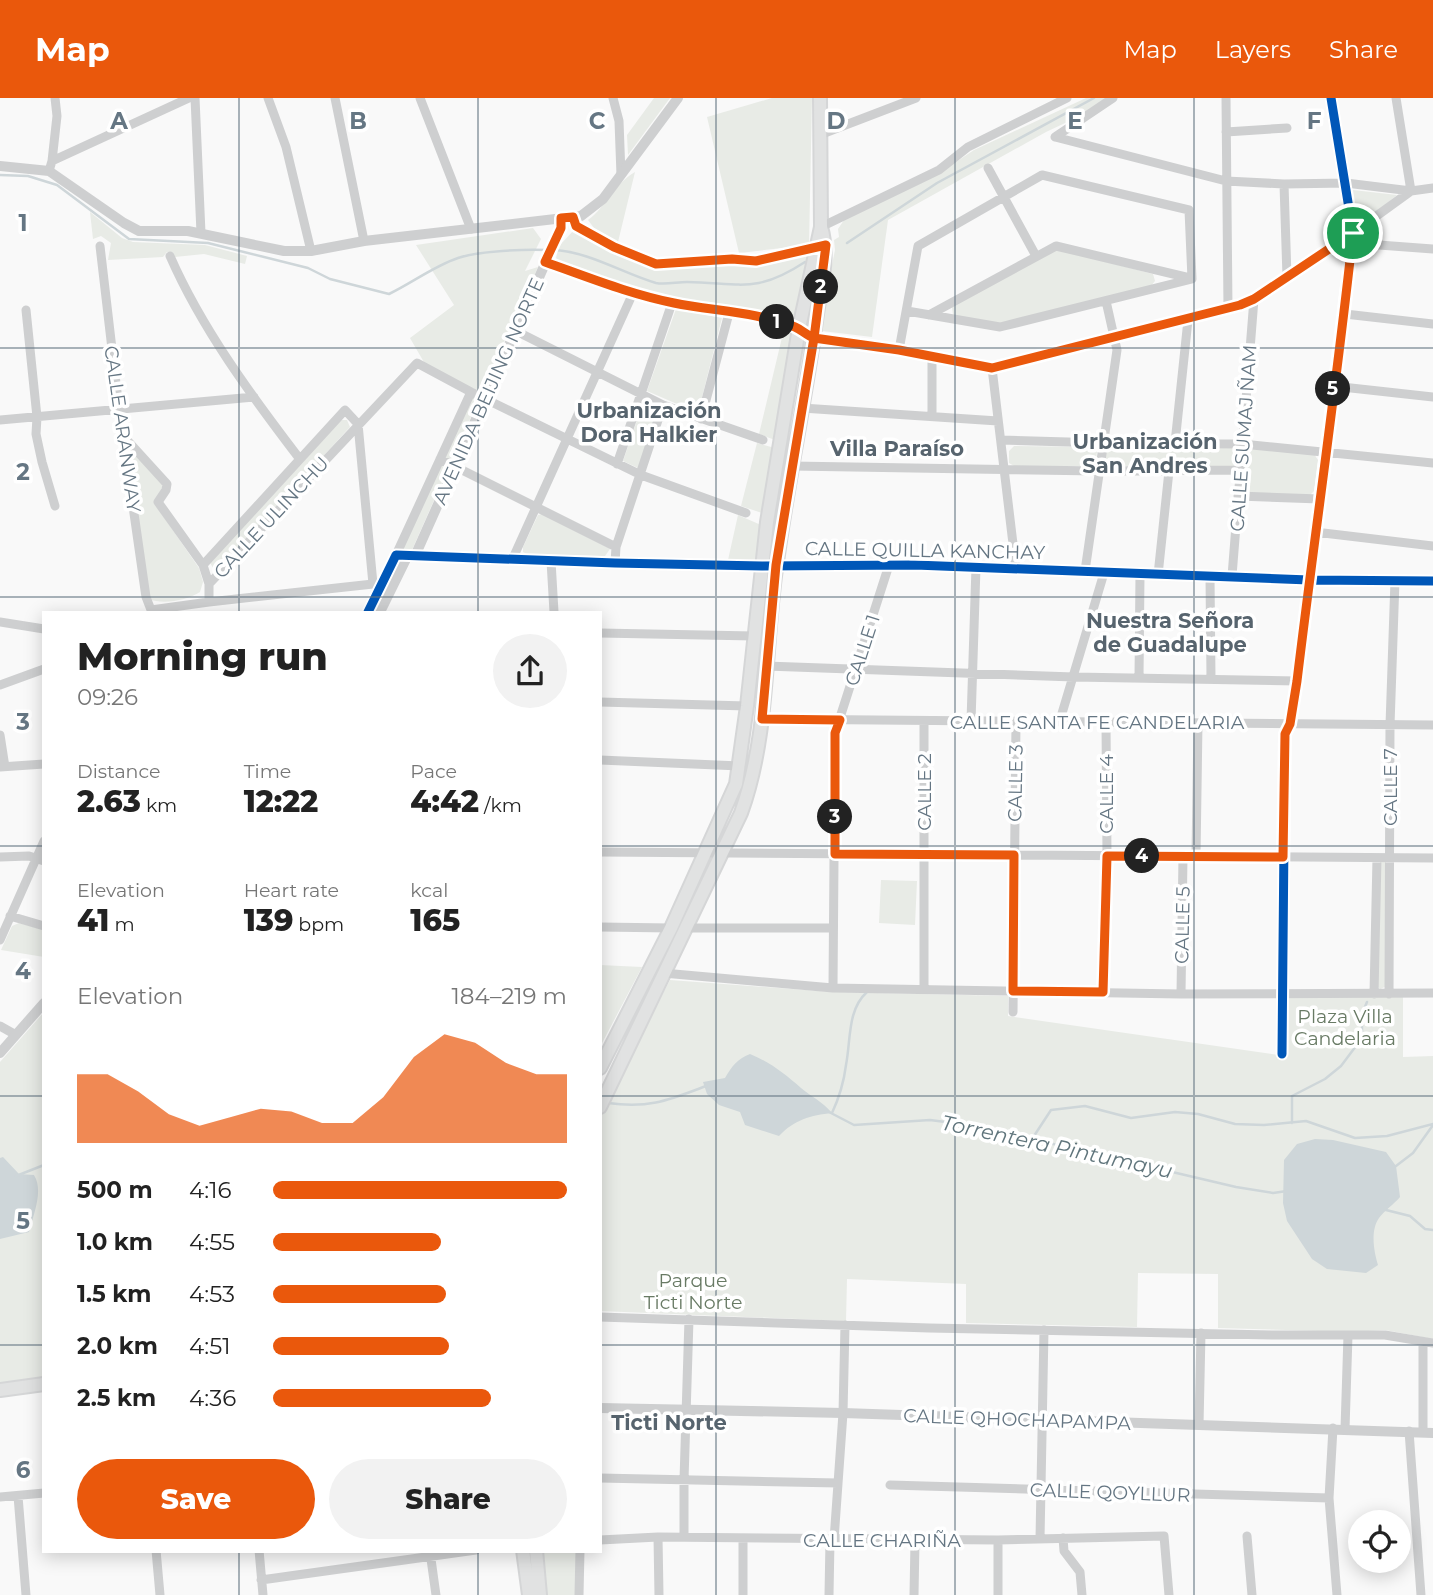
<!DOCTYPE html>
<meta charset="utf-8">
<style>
:root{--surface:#fff;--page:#f2f2f2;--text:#222;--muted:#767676;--accent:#ea580c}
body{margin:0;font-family:Montserrat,sans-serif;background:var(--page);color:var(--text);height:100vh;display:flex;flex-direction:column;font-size:26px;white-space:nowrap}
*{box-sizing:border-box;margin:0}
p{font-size:23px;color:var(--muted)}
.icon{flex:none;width:38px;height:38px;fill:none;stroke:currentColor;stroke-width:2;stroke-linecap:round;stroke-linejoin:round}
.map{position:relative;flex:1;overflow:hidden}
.sheet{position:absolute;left:42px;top:513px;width:560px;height:942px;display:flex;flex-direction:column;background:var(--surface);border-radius:0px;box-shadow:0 4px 18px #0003}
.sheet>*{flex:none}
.tools{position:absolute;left:1348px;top:1412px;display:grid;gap:14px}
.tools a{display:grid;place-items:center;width:63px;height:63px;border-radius:50%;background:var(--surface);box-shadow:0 4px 18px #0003;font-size:35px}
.pin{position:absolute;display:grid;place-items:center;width:60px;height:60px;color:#fff;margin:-30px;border:4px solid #fff;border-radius:50%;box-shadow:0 2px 7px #0007}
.km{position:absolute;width:35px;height:35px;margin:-18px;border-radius:50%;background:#222;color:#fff;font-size:19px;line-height:35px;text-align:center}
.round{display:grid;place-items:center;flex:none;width:74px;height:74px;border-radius:37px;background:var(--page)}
.summary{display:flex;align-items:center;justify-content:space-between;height:119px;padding:0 35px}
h1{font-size:38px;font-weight:800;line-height:52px}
.figures{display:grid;grid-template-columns:repeat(3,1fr);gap:10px;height:119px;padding:7px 35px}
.figures div{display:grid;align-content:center}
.figures b{font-size:30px;font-weight:800}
.figures small{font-size:19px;font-weight:400}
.figures p{font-size:19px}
.chart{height:196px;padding:14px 35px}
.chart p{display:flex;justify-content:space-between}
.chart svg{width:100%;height:126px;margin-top:7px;fill:var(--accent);opacity:.7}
.primary-button{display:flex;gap:14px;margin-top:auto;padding:14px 35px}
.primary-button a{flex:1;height:80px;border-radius:42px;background:var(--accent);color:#fff;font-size:28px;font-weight:800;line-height:80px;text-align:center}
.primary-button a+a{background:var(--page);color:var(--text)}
ul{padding:0 35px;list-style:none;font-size:23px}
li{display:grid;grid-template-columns:112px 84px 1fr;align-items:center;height:52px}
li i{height:18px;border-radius:9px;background:var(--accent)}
header{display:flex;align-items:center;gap:42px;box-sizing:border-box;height:98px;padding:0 35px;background:var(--accent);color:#fff}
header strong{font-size:33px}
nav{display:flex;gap:38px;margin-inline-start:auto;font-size:24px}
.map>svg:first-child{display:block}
.green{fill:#e8ebe6}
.water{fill:#ced6d9}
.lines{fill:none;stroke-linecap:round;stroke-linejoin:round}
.stream{stroke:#ced6d9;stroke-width:2.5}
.secondary-casing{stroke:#d5d6d7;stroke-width:16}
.minor{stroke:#cecfd0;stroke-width:9}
.tertiary{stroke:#cecfd0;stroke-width:10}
.secondary{stroke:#e1e2e2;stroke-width:12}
.cycleway-casing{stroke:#fff;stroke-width:13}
.cycleway{stroke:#0057b8;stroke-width:9}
.route-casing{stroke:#fff;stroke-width:14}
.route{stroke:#ea580c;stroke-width:9}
.grid{fill:none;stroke:#657683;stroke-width:2;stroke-opacity:0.55}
.labels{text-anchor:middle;stroke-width:7;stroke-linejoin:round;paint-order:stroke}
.street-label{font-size:19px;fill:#657683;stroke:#fff}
.park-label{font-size:19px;fill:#687a64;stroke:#fff}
.neighbourhood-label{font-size:21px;font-weight:bold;fill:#57646e;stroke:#fff}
.water-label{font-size:21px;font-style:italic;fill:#60757c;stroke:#fff}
.grid-label{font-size:23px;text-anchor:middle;font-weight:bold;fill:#657683;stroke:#fff;stroke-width:7;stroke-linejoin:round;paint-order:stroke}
</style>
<header>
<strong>Map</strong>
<nav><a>Map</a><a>Layers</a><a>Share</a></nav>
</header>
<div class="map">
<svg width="1433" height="1497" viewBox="0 0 1433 1497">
<rect width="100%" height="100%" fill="#f9f9f9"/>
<path class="green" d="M654 0H670L628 57 627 37Z
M772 0H812L809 147 739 155 707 19Z
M1086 0H1107L1080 18 1046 34 888 122 872 239 822 233 820 227 835 152 834 142 839 139 838 131 844 122 938 76 974 52Z
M635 74 618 144 594 130 588 122C606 109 615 85 635 74Z
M1353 92 1397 97 1359 128Z
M90 114 122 140 133 144 205 147 247 158 245 166 204 156 175 159 172 154H167L163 159 108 162 111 145 101 138 93 141Z
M533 130 541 141 525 173 538 169 481 295 425 266 410 240 454 207 416 147Z
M574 132 655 172 736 166 759 168 808 157 795 223 674 201 560 165 556 160 559 148Z
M1056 151 1153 176 1155 183 1151 188 997 227 953 217 952 209Z
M676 211 722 220 698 315 647 293Z
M784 231 793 232 775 342 759 336Z
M472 299 478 303 412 452H401Z
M644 302 659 310 638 370 623 363Z
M340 322H347L350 329 216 475 209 463Z
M757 345 775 350 762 415 741 408Z
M1014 348 1091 349 1097 353 1096 363 1091 368 1016 369 1009 365V353Z
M1111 349 1232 350 1237 353V366L1232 369 1106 368 1104 367 1105 353Z
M1247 350 1314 356 1318 362 1314 393 1309 398 1247 395 1244 393 1245 352Z
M133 354 164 387 154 405 199 470 203 484 200 494C188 502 163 507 149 501L130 357Z
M542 416 607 449 610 451 605 458 529 457 523 454V449L538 417Z
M738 417 761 427 757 461 728 462Z
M1380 764H1386L1385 889 1380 891 1377 888Z
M881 782 917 783 915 827 879 825Z
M19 825 44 832V859L1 852 12 828Z
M600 867 642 869 600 949Z
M670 882 833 894 1008 898V918L1286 958 1287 899H1403V959L1433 958V1241L1385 1232 1351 1234 1218 1230V1176L1138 1175 1137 1229 966 1225V1186L847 1181 846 1223 600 1213V1020Z
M44 914V1280L0 1287V964Z
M543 1453H577V1497H545Z"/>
<path class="water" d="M750 956C770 964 785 976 801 990 812 999 823 1004 832 1015 811 1017 794 1022 779 1038L745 1027 740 1014 719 1007 707 996 703 984 725 980C732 968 737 961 750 956Z
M1315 1041 1333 1042 1386 1054 1396 1068 1400 1099C1394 1106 1384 1113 1379 1120 1370 1133 1374 1154 1378 1167L1366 1175 1327 1171 1312 1161 1287 1123 1283 1105 1284 1062 1297 1046Z
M3 1059 19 1076 34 1077C44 1093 33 1117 29 1134L0 1141V1060Z"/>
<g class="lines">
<path class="stream" d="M0 77 28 78 57 87 129 141 208 145 308 170 330 181 389 196C412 185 434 168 458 160 479 153 525 151 547 152
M847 145 937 85 1094 0
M554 152C590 154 622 175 656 185 665 187 677 184 687 184 741 185 756 196 805 164
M608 1005C649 1011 669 1002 706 988
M829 1014 854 1027 930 1022 984 1029 1021 1042 1032 1041 1236 1089 1273 1095 1287 1093
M832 1015C839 1000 844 983 846 967 851 942 847 912 867 894
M1292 1025V998L1325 981 1341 968 1362 940V916L1367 904
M1032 1041 1051 1012 1085 1008 1131 1020 1175 1014 1198 1016 1235 1026 1264 1027 1306 1023 1355 1040 1387 1038 1433 1026
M1396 1068 1413 1055 1433 1027
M16 1078 44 1067
M1386 1112 1410 1118 1425 1131 1433 1132"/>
<defs>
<path id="secondary" d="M600 970 671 830 736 686 747 608 767 424 799 230 821 129 820 0
M600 1009 741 715C770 635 764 547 777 464 788 383 805 304 816 223 820 192 830 159 821 129
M0 1292 44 1286
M523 1452 529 1497
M536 1452 540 1497"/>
</defs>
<use href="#secondary" class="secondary-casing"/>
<path class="minor" d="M195 0 201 135
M268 0 286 49 311 153
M335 0 364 143
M420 0 471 131
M613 0 619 23 621 77
M1226 0 1228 211
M1396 0 1411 93
M1226 34 1287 30
M822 36 916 0
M1055 39 1226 83 1284 86 1346 85 1411 93
M1055 39 1113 0
M52 63 57 18 55 0
M988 70 1036 158
M49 73 52 63 189 0
M1284 86 1287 179
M573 119 576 128 614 149 656 166 732 161 756 163 821 149
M821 129 939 72 968 49 1067 0
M1352 145 1433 151
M100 148 119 311 146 499 151 512
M170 158C202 231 251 297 299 360
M545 164 633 195 672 205 767 221 799 230 806 237 814 240 899 252 992 270 1240 207 1254 201 1353 135 1411 93 1433 90
M26 212 37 319 36 336 42 364 55 408
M907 213 1000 229 1192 181
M1345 216 1433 226
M929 217 1056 148 1190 180
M514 232 663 307 763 342
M899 252 918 148 1042 77 1189 112 1192 181
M932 258V318
M992 270 1016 471
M1333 288 1433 299
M802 310 998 323
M701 321 729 215
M0 322 254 299
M126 341 167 386 166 392 158 404 203 467 209 486
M1001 342 1103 345 1242 346 1433 365
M1175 345 1188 222
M440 361 616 449
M617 366 672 205
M792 368 1098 373 1240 372
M1238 398 1320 401
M1315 434 1433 448
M396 457 471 294
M513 460 633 195
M551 463 554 514
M615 465 616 449 663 307
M203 467 345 312 358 326 373 486
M776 467H915L1309 482 1433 483
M1085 473 1117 252 1106 203
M1158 477 1169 373
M1210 478 1211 581
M1232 478 1254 201
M209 504V486L417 265 471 294 641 377 746 415
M151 512 209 504 373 486 378 489
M0 524 44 531
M600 535 754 538
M766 568 1074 579 1297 583
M1139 580 1140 476
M0 587 44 571
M600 604 747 608
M762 621 1433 627
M1060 622 1104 475
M971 623 976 469
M0 637 5 669
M600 662 740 668
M0 669 44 666
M600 754 1433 760
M1196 758 1198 625
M0 759 29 758 44 763
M10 818 44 828
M600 829 671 830
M687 830H833
M0 842 44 743
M663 875 833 890 1181 896 1433 895
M833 890 835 635 889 467
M924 891V623
M1103 894 1107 758 1106 624
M1181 896 1183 758
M1374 896 1377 760
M1389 896 1390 627 1395 482
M1013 914 1016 624
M0 928 16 937
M1282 956 1285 636 1290 626 1297 583 1353 135 1331 0
M600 1219 929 1230 1273 1237H1385L1433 1245
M1423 1244V1334
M1199 1327 1201 1235
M1333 1330 1329 1400 1337 1497
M1345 1331 1348 1237
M1409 1333 1421 1497
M600 1380 838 1385
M890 1387 1329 1400
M18 1398 26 1497
M0 1399 44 1395
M1247 1438 1252 1497
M658 1439 659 1497
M684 1439V1382L689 1221
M1063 1440 1064 1453 1080 1474 1082 1497
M1040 1441 1044 1232
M600 1442 658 1439 998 1442 1164 1438 1169 1497
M834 1442 843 1315 845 1227
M998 1442V1497
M156 1452 160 1497
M259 1452 263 1497
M430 1454 436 1497
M261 1482 476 1452
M579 1497 580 1452
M743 1497V1441
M829 1497 830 1442
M914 1497 915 1443"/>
<path class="tertiary" d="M0 68 49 73 124 125 139 133H188L284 153H311L364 143 581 118 603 101 678 0
M415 458 561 130V120
M368 514 396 457 615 465 776 467
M380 514 408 457
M0 955 44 905
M600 1310 843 1315 1433 1335"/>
<use href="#secondary" class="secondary"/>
<defs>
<path id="cycleway" d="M368 514 396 457 615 465 762 468 915 467 1309 482 1433 483
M1282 956 1285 636 1290 626 1297 583 1353 135 1331 0"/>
</defs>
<use href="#cycleway" class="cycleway-casing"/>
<use href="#cycleway" class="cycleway"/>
</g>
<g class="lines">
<defs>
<path id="route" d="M1353 135 1254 201 1240 207 992 270 899 252 814 240C806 237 802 232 795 229 758 214 713 213 674 205 629 196 588 179 545 164L561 130V120L573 119 576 128 614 149 656 166 732 161 756 163 826 147 814 240 776 467 762 621 840 622 835 635V756L1014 757 1013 893 1103 894 1107 758 1283 759 1285 636 1290 626 1297 583C1315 434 1337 284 1353 135"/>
</defs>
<use href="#route" class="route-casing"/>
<use href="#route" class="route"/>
</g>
<path class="grid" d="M239 0V514M478 0V514M716 0V1497M955 0V1497M1194 0V1497M0 250H1433M0 499H1433M0 748H44M600 748H1433M0 998H44M600 998H1433M0 1247H44M600 1247H1433M239 1452V1497M478 1452V1497"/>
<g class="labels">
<g class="street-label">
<text transform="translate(488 293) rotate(-66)" y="7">AVENIDA BEIJING NORTE</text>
<text transform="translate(123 331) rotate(82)" y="7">CALLE ARANWAY</text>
<text transform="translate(1243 340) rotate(-86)" y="7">CALLE SUMAJ ÑAM</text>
<text transform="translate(271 419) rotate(-47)" y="7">CALLE ULINCHU</text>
<text transform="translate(925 452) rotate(1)" y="7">CALLE QUILLA KANCHAY</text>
<text transform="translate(862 552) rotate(-72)" y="7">CALLE 1</text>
<text x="1097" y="631">CALLE SANTA FE CANDELARIA</text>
<text transform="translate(1015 685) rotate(-89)" y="7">CALLE 3</text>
<text transform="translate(1390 689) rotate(-90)" y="7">CALLE 7</text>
<text transform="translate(924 694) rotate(-90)" y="7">CALLE 2</text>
<text transform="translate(1106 696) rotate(-90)" y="7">CALLE 4</text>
<text transform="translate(1182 827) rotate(-89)" y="7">CALLE 5</text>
<text transform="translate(1017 1321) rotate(2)" y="7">CALLE QHOCHAPAMPA</text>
<text transform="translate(1110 1394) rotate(2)" y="7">CALLE QOYLLUR</text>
<text x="882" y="1449">CALLE CHARIÑA</text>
</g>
<g class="park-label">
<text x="1345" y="925">Plaza Villa<tspan x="1345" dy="22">Candelaria</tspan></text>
<text x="693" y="1189">Parque<tspan x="693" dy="22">Ticti Norte</tspan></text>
</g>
<g class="neighbourhood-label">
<text x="649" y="320">Urbanización<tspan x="649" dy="24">Dora Halkier</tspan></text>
<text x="1145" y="351">Urbanización<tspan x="1145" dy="24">San Andres</tspan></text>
<text x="897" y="358">Villa Paraíso</text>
<text x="1170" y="530">Nuestra Señora<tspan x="1170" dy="24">de Guadalupe</tspan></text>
<text x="669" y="1332">Ticti Norte</text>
</g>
<g class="water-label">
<text transform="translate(1057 1049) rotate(12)" y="7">Torrentera Pintumayu</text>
</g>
</g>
<g class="grid-label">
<text x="119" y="31">A</text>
<text x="358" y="31">B</text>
<text x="597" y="31">C</text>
<text x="836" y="31">D</text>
<text x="1075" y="31">E</text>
<text x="1314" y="31">F</text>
<text x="23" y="133">1</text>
<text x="23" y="382">2</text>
<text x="23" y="632">3</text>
<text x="23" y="881">4</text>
<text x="23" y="1131">5</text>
<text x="23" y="1380">6</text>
</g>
</svg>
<div class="tools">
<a><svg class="icon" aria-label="locate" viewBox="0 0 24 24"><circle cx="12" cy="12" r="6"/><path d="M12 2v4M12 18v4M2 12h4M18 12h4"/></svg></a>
</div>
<div class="pin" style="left:1353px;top:135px;background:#1e9e55"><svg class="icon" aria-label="arrive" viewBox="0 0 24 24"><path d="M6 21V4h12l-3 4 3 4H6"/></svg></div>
<b class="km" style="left:777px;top:224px">1</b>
<b class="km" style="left:821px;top:189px">2</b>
<b class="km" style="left:835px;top:719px">3</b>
<b class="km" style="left:1142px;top:758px">4</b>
<b class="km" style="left:1333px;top:291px">5</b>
<section class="sheet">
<div class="summary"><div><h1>Morning run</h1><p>09:26</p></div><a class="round"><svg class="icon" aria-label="share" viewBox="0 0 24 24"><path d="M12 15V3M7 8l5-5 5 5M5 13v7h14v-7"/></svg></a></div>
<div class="figures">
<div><p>Distance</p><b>2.63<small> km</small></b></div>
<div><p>Time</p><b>12:22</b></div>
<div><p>Pace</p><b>4:42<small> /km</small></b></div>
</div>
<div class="figures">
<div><p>Elevation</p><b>41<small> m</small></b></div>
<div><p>Heart rate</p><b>139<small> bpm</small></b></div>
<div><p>kcal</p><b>165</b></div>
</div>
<div class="chart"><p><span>Elevation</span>184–219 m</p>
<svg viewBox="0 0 160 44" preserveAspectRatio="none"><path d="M0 44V20L10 20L20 26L30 34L40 38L50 35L60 32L70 33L80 37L90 37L100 28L110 14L120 6L130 9L140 16L150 20L160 20V44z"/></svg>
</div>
<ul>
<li><b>500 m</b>4:16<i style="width:100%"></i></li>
<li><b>1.0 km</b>4:55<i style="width:57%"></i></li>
<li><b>1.5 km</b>4:53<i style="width:59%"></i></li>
<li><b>2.0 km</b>4:51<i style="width:60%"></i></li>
<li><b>2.5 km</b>4:36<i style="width:74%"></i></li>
</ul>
<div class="primary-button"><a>Save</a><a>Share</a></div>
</section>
</div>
